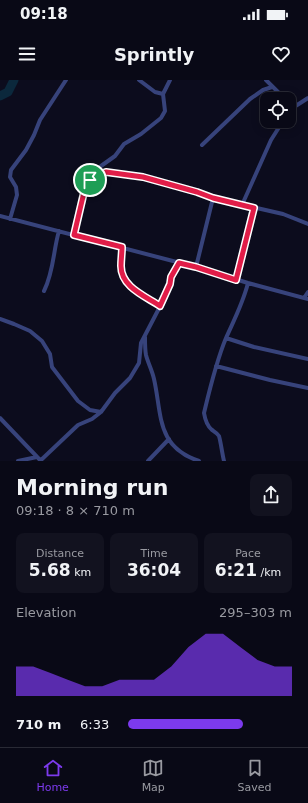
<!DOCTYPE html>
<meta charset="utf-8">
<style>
:root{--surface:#090916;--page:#12121f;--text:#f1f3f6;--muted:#999aa1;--line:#292a35;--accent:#7c3aed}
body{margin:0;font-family:"DejaVu Sans",sans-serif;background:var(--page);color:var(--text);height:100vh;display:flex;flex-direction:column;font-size:15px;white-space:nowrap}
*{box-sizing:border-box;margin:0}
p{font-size:13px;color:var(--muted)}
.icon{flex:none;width:22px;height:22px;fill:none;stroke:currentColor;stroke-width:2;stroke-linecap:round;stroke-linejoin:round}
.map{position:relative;height:381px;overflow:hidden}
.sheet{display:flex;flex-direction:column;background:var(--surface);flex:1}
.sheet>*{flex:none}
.tools{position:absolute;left:260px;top:12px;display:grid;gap:8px}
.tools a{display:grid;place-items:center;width:36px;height:36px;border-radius:8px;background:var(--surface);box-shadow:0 2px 10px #0003,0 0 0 1px var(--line);font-size:20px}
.pin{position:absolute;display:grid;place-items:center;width:34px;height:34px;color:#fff;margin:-17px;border:2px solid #fff;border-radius:50%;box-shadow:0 1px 4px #0007}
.round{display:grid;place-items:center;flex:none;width:42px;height:42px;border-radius:8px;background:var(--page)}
.overview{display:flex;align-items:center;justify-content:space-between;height:68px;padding:0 16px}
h1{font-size:22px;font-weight:700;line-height:30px}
.metrics{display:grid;grid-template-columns:repeat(3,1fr);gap:6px;height:68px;padding:4px 16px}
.metrics div{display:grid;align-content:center;border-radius:8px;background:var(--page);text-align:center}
.metrics b{font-size:17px;font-weight:700}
.metrics small{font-size:11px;font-weight:400}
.metrics p{font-size:11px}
.chart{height:112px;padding:8px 16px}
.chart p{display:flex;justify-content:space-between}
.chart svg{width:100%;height:72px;margin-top:4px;fill:var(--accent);opacity:.7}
ul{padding:0 16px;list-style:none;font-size:13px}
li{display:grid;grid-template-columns:64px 48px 1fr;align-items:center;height:30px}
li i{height:10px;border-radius:5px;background:var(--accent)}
.status{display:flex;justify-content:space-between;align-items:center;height:28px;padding:0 20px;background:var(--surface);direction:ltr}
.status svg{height:11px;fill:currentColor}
header{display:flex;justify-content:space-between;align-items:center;height:52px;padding:0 16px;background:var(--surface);font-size:18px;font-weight:700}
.tabs{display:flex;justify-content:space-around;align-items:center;height:56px;border-top:1px solid var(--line);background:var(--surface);font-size:11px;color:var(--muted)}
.tabs a{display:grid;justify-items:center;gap:2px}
.tabs .on{color:var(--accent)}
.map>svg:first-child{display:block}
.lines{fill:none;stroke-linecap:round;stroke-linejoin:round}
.river{stroke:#0b283c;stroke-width:9}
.street{stroke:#37437b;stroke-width:4}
.route-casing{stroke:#fff;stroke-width:8}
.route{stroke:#e11d48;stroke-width:5}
</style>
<div class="status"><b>09:18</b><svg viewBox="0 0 49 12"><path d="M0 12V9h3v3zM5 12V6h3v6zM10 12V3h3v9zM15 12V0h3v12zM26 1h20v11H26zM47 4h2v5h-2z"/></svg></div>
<header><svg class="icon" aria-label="menu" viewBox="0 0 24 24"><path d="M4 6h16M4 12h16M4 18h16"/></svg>Sprintly<svg class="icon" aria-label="heart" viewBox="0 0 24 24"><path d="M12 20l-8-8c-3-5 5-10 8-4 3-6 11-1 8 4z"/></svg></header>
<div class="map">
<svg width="308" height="381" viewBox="0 0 308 381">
<rect width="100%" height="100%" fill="#0c0c1d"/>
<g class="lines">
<path class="river" d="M0 16 8 12 14 0"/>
<path class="street" d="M139 0 155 12 163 14
M266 0 285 19
M289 22 294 27
M289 34 294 27 308 18
M202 65 250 19 263 10 272 7
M90 100 95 96 106 92 143 97 197 112 213 118 283 134 308 144
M242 125 271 60 283 41
M0 136 196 187 248 203 308 219
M10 139 17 115 16 107 10 97 11 90 26 70 34 55 40 40 66 0
M74 155 85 108 93 93 101 86 115 76 124 64 141 54 161 38 165 31 163 14 170 0
M122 167C122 173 121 180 121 186 121 207 145 216 160 226
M196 187 213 118
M236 200 254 128
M44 211C54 191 53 171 59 151
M304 218 308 212
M0 239 14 244 30 251 42 261 50 274 52 287 78 321 90 330 101 332
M145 257C145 263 145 270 146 275 148 283 152 290 154 299 162 334 156 367 199 381
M226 258 254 267 308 279
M216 286 270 300 308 308
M0 338 40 380
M18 381 37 377
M40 381 78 345 92 339 101 332 115 313 130 298 139 283 141 263 167 213 170 204 171 197 179 183
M148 381 169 359
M224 381C222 373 221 363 219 356 217 353 215 352 212 350 207 346 205 339 204 333 210 308 216 282 226 258 234 240 243 223 248 203"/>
</g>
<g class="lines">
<defs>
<path id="route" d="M106 92 143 97 197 112 213 118 254 128 236 200 196 187 179 183 171 197 170 204 160 226C145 216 121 207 121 186 121 180 122 173 122 167L74 155 85 108 95 96Z"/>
</defs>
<use href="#route" class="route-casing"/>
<use href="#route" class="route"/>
</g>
</svg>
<div class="tools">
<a><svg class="icon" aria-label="locate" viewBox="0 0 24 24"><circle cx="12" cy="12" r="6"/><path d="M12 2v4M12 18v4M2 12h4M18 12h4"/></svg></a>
</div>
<div class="pin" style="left:90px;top:100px;background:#1e9e55"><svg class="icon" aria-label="arrive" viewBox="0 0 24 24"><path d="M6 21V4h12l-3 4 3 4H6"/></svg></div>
</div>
<section class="sheet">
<div class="overview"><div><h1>Morning run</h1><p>09:18 · 8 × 710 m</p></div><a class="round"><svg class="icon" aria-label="share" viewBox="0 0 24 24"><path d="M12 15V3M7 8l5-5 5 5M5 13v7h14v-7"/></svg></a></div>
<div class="metrics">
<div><p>Distance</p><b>5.68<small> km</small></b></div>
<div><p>Time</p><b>36:04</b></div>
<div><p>Pace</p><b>6:21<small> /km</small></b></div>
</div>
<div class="chart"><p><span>Elevation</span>295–303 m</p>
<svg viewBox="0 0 160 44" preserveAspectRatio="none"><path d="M0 44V26L10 26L20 30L30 34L40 38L50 38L60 34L70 34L80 34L90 26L100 14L110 6L120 6L130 14L140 22L150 26L160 26V44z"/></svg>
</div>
<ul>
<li><b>710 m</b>6:33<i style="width:70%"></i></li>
</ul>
</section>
<nav class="tabs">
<a class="on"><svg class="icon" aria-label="home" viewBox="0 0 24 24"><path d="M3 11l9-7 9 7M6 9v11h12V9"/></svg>Home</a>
<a><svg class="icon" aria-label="map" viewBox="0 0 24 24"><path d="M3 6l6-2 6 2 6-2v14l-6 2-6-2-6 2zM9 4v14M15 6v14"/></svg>Map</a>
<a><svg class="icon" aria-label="saved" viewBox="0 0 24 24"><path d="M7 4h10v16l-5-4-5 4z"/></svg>Saved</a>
</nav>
